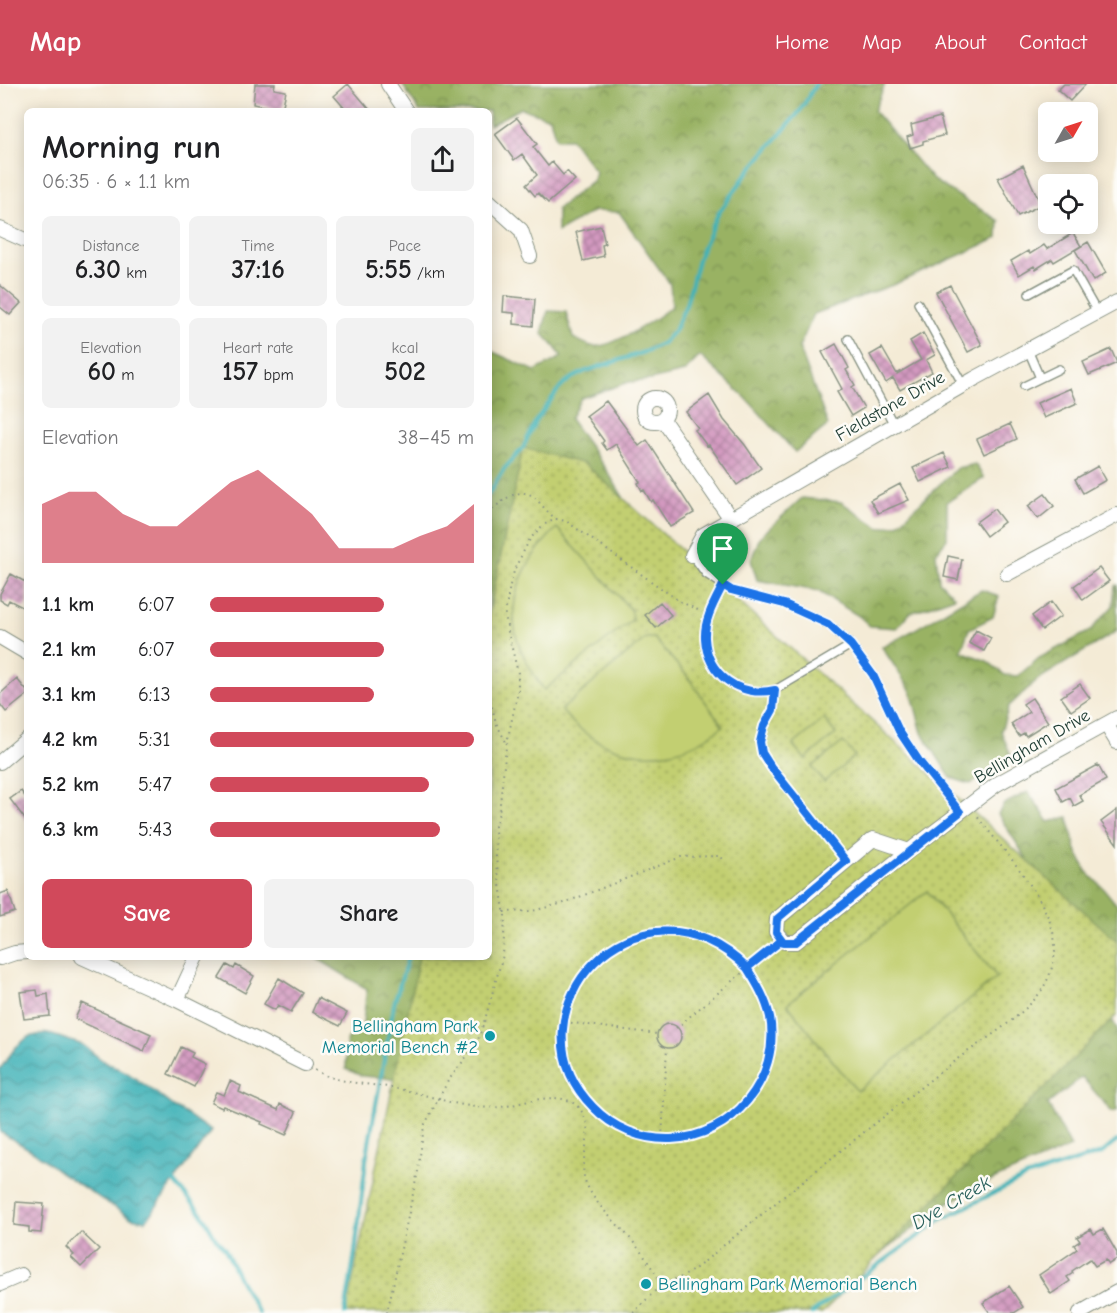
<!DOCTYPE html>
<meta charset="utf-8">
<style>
:root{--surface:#fff;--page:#f2f2f2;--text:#202124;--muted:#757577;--accent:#d1495b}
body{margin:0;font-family:"Comic Neue",sans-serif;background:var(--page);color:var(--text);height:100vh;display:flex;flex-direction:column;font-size:22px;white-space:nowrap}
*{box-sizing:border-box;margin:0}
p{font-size:20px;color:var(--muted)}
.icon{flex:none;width:33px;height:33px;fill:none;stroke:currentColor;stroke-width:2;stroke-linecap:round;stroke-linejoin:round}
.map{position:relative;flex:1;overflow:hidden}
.drawer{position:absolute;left:24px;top:24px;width:468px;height:852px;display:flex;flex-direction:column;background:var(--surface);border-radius:9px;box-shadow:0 3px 15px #0003}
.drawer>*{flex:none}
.needle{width:39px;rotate:51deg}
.tools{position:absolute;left:1038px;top:18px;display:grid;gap:12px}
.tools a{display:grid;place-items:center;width:60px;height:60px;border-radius:9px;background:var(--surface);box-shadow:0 3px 15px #0003;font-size:30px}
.pin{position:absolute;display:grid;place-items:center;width:51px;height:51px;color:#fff;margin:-62px -26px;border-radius:50% 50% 50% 0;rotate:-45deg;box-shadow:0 0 6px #0007}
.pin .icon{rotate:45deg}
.round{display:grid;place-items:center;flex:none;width:63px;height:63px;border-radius:9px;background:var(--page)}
.headline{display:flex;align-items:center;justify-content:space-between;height:102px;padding:0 18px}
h1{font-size:33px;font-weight:700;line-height:45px}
.figures{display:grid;grid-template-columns:repeat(3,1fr);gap:9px;height:102px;padding:6px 18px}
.figures div{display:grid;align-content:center;border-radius:9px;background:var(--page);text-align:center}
.figures b{font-size:26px;font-weight:700}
.figures small{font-size:16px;font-weight:400}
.figures p{font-size:16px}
.chart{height:168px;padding:12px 18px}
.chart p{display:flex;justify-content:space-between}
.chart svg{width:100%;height:108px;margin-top:6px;fill:var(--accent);opacity:.7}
.primary-button{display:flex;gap:12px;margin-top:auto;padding:12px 18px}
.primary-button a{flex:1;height:69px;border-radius:9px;background:var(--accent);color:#fff;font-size:24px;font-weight:700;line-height:69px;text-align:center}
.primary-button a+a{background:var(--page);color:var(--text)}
ul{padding:0 18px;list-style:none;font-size:20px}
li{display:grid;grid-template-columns:96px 72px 1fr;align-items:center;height:45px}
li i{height:15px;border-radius:8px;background:var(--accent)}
header{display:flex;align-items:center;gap:36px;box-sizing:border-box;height:84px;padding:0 30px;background:var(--accent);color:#fff}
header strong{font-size:28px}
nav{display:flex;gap:33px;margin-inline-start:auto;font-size:21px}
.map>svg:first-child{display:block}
.forest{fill:url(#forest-crowns);stroke:#5c784c;stroke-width:1.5}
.park{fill:url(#park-dots);stroke:#708652;stroke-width:1.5}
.pitch{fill:#c2cf71;stroke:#708652;stroke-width:1.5}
.water{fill:url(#water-waves);stroke:#307876;stroke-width:1.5}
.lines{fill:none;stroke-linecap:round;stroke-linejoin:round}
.stream{stroke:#41b2b8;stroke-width:4}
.building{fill:url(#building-cross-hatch)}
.service-casing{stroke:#8a9485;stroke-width:10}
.minor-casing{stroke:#8a9485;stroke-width:16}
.path{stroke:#8a9485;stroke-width:2;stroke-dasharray:1.5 4.5;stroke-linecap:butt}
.service{stroke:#fff;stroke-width:7}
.minor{stroke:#fff;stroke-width:14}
.route-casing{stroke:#fff;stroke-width:12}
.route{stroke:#1a73e8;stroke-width:8}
.culture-dot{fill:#0f9aa8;stroke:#fdfcf7;stroke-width:2}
.labels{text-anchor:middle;stroke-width:5;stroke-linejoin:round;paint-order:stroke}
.street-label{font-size:18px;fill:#1f3d34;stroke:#fdfcf7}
.culture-label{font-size:18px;fill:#0d838f;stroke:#fdfcf7;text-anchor:end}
.water-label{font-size:20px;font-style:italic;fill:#29605c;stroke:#fdfcf7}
</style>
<header>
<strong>Map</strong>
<nav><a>Home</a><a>Map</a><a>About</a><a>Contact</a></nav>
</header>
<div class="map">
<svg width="1117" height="1229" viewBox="0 0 1117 1229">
<defs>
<pattern id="forest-crowns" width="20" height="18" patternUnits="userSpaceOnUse" patternTransform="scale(1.5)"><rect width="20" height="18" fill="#99b263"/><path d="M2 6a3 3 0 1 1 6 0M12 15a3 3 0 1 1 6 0" fill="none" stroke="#7c9252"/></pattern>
<pattern id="park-dots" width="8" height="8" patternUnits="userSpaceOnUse" patternTransform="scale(1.5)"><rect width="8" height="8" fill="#c2cf71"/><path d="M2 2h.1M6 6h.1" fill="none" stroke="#9da95e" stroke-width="1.8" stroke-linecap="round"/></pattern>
<pattern id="water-waves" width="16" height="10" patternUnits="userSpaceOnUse" patternTransform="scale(1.5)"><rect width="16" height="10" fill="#41b2b8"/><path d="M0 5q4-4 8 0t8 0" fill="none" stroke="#369296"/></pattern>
<pattern id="building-cross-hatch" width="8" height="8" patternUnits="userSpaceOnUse" patternTransform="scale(1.5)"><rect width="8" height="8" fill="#d399c0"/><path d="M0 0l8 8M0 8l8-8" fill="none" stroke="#ab7e9d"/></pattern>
</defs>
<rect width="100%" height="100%" fill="#fdfcf7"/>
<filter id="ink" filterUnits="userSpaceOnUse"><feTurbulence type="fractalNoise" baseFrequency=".0167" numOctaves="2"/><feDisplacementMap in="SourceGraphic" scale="12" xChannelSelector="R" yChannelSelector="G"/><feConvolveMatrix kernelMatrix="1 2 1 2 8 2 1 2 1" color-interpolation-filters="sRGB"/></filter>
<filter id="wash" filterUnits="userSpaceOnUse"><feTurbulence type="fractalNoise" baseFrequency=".008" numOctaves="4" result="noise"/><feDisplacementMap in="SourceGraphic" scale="24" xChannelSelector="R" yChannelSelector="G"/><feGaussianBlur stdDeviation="1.35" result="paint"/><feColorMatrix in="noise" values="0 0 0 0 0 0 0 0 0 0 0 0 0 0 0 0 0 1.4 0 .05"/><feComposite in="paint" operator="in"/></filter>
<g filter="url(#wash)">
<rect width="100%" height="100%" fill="#f4ebd6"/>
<path class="forest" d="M402 0H885L874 27 933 96 999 137 998 154 895 200 814 230 799 263 828 341 795 368 746 314 700 272 684 288 650 296 629 298 581 314 570 335 609 390 654 464 490 877 411 996 362 992 346 985 347 956 362 946 367 905 315 873H489V275L493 268 535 287 562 273 554 262 542 249 548 227 566 228 573 254C578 256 585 260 591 262 610 266 656 235 672 222L670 200 619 128 594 127 557 148V125L593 96 596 88 571 55H556L550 34 521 24 489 41V27H419Z
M975 380 984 394 947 418V455L936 469 939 497 955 513 910 529 897 544 870 542 859 532 818 507 757 496 751 476 760 453 802 414 841 418 880 444 898 440 957 384Z
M1117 501V547L1037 596 1009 622 1001 647 1014 679 970 700 951 694 922 649 911 607 882 563C916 547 948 524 982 506L999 512 993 533 969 545 961 567 987 577 1005 591 1018 592 1039 574 1090 547 1113 522 1115 502Z
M1028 708 1049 738 1068 733 1076 766 1087 788 1104 805 1117 821V904L1101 915 1117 945V1027L1112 1028 1082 993 1048 1020 1071 1063 997 1094 947 1119 841 1200 646 1229 1051 813 998 730 1004 720Z"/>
<path class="park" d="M523 364 585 380 1117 857V931L822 1229H346L419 873H489V529Z"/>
<path class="pitch" d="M557 444 631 526 632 536 544 606C534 591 525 577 519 561 503 516 526 474 557 444Z
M646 554H654L687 592 723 642C671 685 604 678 561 626Z
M824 635 836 650 805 675 793 661Z
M843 658 855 672 824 698 812 683Z
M927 807 997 893 857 1007 787 920Z"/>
<path class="water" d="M46 949 83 961 102 976 126 988 155 1008 175 1024C185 1027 200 1041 211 1047L146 1137 131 1134 61 1089 34 1068 0 1048V985L15 964 28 953Z"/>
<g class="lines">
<path class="stream" d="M489 410 504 385 523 364 535 338 558 306 570 295 586 287 644 268 663 259 674 247 686 221 699 172 718 130 748 88 800 27 816 0
M172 1095 202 1130 215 1153 225 1165 240 1197 259 1229
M345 1229 355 1168 366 1076 394 920 408 873
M812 1229 942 1135 1026 1093 1102 1069 1117 1057"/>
</g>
<g id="blocks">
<path class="building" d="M255 0H275L274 5 286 7 282 26 253 20Z
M348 0 371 27H347L334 12Z
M1064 0H1086L1070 17 1058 6Z
M940 33 945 51 923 57V60L910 64 907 53 913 51 911 41Z
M517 34 537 60 533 63 548 82 552 78 563 91 567 87 575 96 548 119 538 109 535 112 526 101 537 91 522 70 514 76 495 50Z
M1023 81 1041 121 1018 132 998 94Z
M601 142 605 160 602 161 604 172 583 177 576 148Z
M1073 149 1081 162 1054 178 1052 175 1036 185 1034 182 1019 191 1011 177 1028 167 1030 170 1044 161 1047 165Z
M1088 158 1106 189 1093 197 1075 166Z
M0 201 21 219 10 231 0 223Z
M950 201 982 261 968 268 936 208Z
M504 212 535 215 533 242 514 240V229L503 228Z
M923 249 935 271 926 276 932 288 900 306 893 294 886 299 870 271 882 264 897 290 921 276 910 257Z
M836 260 849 284 846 286 855 301 852 303 864 324 851 332 837 308 842 305 822 268Z
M1111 265 1117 279 1089 291 1083 278Z
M1071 304 1077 319 1044 334 1037 319Z
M709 311 724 336 745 361 761 384 737 401 709 361 707 362 695 346 698 344 686 328Z
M606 317 639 362 647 356 694 429 670 443 653 416 651 418 644 406 642 407 638 399 640 398 616 360 607 366 602 359 604 357 586 332Z
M1010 340 1017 355 984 370 977 355Z
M944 369 951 383 920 398 913 384Z
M1098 382 1106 396 1083 409 1075 395Z
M900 400 909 416 878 429 870 416Z
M1045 410 1054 422 1038 435 1028 422Z
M994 425 1004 438 986 452 976 438Z
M948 472 962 475 958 496 944 493Z
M1099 484 1109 497 1083 516 1074 502Z
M11 490 27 499V519L24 524 9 516 7 520 0 516V510Z
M660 518 671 531 656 544 645 531Z
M1051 518 1061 532 1042 546 1032 532Z
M976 546 991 554 984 567 969 559Z
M17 595 27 607V611L6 628 0 620V610Z
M1080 600 1090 614 1071 627 1061 613Z
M1032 614 1048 638 1026 652 1024 649 1019 652 1011 640 1029 628 1023 620Z
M1098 681 1106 696 1079 711 1083 717 1074 722 1070 714 1063 718 1056 704Z
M21 707 27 715V738L10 715Z
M1117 726V760L1101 738Z
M8 807 15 828 0 833V810Z
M227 881 234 885 236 881 254 892 245 909 219 894Z
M279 894 303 909 291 928 278 921 275 926 264 920Z
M37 906 38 912 48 910 50 932 24 935 20 908Z
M318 914 347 929 340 942 312 928Z
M82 919 151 950 144 967 75 935Z
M657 952a12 12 0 1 1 24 0a12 12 0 1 1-24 0Z
M181 963 193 969 191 973 205 980 194 1003 168 990Z
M230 997 241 1002 239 1008 278 1026 280 1020 296 1028 286 1051 261 1040 262 1038 223 1022 222 1024 211 1019 216 1008 224 1011Z
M16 1118 44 1120 41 1149 29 1148V1143L14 1141Z
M1091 1145 1094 1150 1103 1145 1117 1169V1175L1109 1180 1106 1176 1095 1182 1090 1175 1072 1187 1073 1189 1067 1193 1070 1197 1051 1210 1039 1191 1077 1165 1074 1161 1080 1157 1077 1153Z
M81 1148 99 1165 81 1183 71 1173 74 1171 66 1163Z
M1009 1202 1023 1223 1014 1229H990L983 1219Z"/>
</g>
</g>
<g filter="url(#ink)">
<use href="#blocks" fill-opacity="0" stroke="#8a9485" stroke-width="1.5"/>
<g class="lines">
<defs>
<path id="service" d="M1029 210 1073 186 1097 228
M918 219 963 301
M848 255 894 341
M1028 266 1040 294
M1024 302 1059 285
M692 471 706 490 731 506 784 520 828 540 851 561 873 591 899 647 919 677 960 728
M723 501C715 517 704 535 705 554 707 591 740 614 775 606L851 561"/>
<path id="minor" d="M388 0 406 27
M489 117 521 146 530 172
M0 145 27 157
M643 326a12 12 0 1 1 24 0a12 12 0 1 1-24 0Z
M663 336 731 435
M692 471 703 451 974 295 1117 218
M1007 490 1117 431
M0 553 27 569
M1106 640 1117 658
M0 678 27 655
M909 767 873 755 777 835 776 848 784 858H796L909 767 997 700 1117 634
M82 873 177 916 305 980
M0 874 15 869 27 868
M177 916 197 873
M0 1200 21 1191
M1080 1229 1117 1208"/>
</defs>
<use href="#service" class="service-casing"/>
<use href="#minor" class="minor-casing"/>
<path class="path" d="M489 430C499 418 520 400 535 414 542 421 548 429 556 435
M489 611 496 639 506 658
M774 614C771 646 749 648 771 683L839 768
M504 828 532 827 564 819 681 773 720 772 725 777
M563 951a104 104 0 1 1 208 0a104 104 0 1 1-208 0Z
M565 938 657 950
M676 944 773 863
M315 986C340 1001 371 999 398 1005 433 1011 464 1027 501 1023 523 1020 562 1004 579 1024 599 1047 576 1075 586 1099 596 1123 618 1139 634 1159 645 1172 653 1186 662 1200
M578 1023 588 1018
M662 1054 667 964
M387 1229 418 1087 424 1042 448 997 477 959 486 932 503 871 505 832 496 775 495 742 499 729 506 663 518 607V589L508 548 505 530 510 501 515 484 530 455 543 441 556 435 566 437 679 517 702 528
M633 1229 662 1200 684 1192 699 1182C779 1115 862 1050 944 985 973 962 1009 943 1034 916 1046 903 1054 884 1055 866 1057 822 1002 765 976 731"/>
<use href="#service" class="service"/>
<use href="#minor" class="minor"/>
</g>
</g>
<g class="lines" filter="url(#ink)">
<defs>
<path id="route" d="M723 501C715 517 704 535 705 554 707 591 740 614 775 606L773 626 764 642 760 658 762 669 771 683 846 777 777 835 776 848 782 856 747 884C637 777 501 930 593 1023 613 1044 641 1056 671 1055 732 1053 781 995 770 933 766 915 757 900 747 884L782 856 784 858H796L960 728 919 677 899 647 873 591 851 561 828 540 784 520 731 506 723 501"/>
</defs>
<use href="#route" class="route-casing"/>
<use href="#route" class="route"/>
</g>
<g class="culture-dot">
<circle cx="490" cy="952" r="6"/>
<circle cx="646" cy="1200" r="6"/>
</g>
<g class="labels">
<g class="street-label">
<text transform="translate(890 322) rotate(-30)" y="6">Fieldstone Drive</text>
<text transform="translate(1032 662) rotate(-30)" y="6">Bellingham Drive</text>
</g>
<g class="culture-label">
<text x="478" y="948">Bellingham Park<tspan x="478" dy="21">Memorial Bench #2</tspan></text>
<text x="658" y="1206" text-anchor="start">Bellingham Park Memorial Bench</text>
</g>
<g class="water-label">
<text transform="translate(951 1118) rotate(-30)" y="7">Dye Creek</text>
</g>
</g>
</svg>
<div class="tools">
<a><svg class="needle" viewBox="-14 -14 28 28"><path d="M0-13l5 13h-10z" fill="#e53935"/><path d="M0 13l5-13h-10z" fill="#757577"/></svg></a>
<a><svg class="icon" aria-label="locate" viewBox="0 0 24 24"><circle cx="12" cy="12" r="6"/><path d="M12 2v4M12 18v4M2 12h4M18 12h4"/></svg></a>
</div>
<div class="pin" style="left:723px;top:501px;background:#1e9e55"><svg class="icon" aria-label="arrive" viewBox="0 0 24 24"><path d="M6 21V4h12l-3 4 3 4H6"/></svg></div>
<section class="drawer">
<div class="headline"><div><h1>Morning run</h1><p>06:35 · 6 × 1.1 km</p></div><a class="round"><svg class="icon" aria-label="share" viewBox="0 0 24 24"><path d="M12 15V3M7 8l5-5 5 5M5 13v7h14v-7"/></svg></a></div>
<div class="figures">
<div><p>Distance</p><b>6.30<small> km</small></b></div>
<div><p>Time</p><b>37:16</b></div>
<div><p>Pace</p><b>5:55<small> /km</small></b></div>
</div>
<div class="figures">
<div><p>Elevation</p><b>60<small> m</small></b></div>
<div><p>Heart rate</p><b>157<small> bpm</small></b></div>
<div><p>kcal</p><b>502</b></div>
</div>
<div class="chart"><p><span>Elevation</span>38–45 m</p>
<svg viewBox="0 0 160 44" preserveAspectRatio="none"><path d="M0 44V20L10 15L20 15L30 24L40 29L50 29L60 20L70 11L80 6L90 15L100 24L110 38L120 38L130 38L140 33L150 29L160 20V44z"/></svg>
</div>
<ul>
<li><b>1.1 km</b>6:07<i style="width:66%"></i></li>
<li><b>2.1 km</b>6:07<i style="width:66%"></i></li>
<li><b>3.1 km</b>6:13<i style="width:62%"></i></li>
<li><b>4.2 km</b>5:31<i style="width:100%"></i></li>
<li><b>5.2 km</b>5:47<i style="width:83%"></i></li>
<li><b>6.3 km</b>5:43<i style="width:87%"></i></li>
</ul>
<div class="primary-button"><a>Save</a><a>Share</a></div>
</section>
</div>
